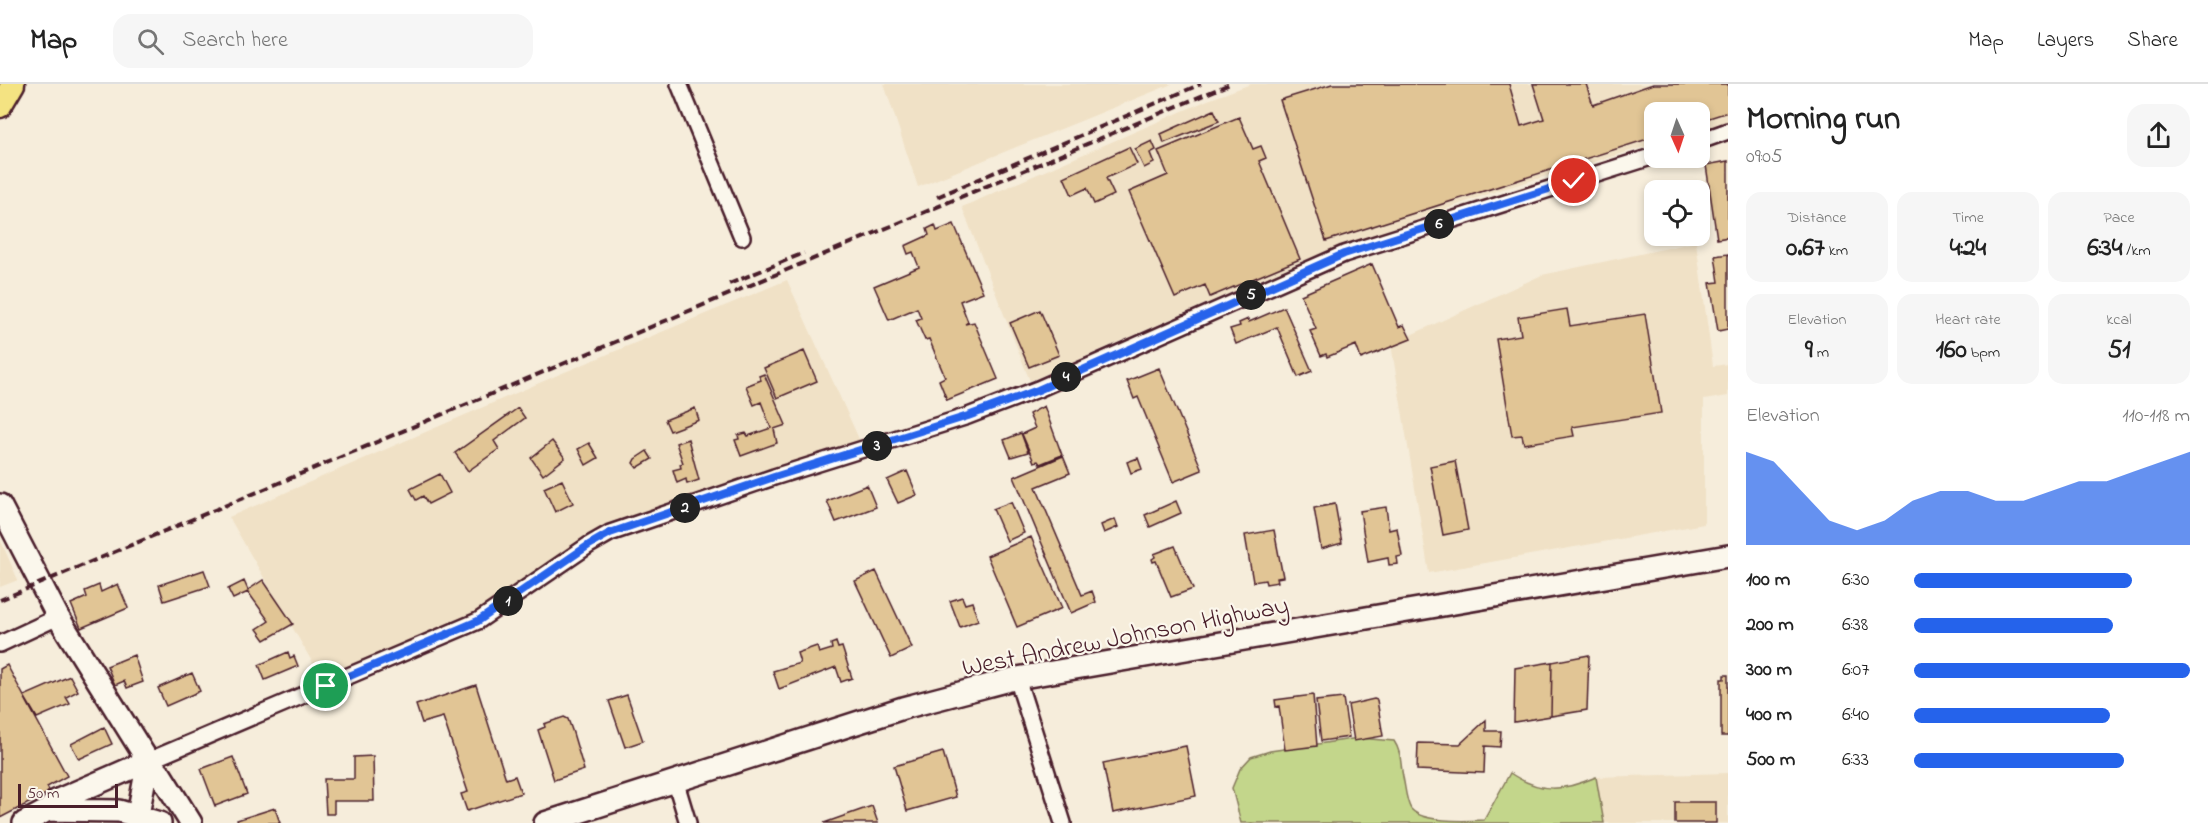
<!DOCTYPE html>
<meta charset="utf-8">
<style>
:root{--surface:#fff;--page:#f6f6f6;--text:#222;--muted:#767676;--line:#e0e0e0;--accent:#2563eb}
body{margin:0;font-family:"Indie Flower",sans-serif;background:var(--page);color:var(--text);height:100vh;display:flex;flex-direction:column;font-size:22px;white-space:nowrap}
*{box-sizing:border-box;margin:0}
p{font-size:20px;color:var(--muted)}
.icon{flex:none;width:33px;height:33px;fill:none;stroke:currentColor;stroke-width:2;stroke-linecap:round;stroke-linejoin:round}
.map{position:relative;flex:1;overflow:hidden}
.sheet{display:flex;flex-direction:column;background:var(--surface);width:480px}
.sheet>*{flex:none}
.needle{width:39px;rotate:177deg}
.buttons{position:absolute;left:1644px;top:18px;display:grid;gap:12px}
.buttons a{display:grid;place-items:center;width:66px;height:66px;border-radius:12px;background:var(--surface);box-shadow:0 3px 9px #0003;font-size:30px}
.scale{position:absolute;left:18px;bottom:15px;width:100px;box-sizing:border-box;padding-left:6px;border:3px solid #4a1f2b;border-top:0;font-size:16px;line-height:21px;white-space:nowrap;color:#4a1f2b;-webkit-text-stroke:4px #fbf7ec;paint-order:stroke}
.pin{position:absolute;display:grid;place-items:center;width:51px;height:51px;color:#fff;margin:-26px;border:3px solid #fff;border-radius:50%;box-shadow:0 2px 6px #0007}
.km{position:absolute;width:30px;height:30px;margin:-15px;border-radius:50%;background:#222;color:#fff;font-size:16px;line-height:30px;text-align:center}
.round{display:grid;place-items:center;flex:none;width:63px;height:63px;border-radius:18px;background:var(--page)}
.head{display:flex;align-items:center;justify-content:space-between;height:102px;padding:0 18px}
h1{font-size:33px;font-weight:700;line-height:45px}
.stats{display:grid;grid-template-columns:repeat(3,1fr);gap:9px;height:102px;padding:6px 18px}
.stats div{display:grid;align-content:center;border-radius:15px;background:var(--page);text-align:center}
.stats b{font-size:26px;font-weight:700}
.stats small{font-size:16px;font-weight:400}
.stats p{font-size:16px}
.chart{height:168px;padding:12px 18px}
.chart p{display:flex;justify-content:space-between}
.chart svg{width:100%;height:108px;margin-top:6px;fill:var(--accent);opacity:.7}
ul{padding:0 18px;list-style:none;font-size:20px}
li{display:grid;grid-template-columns:96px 72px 1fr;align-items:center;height:45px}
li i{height:15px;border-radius:8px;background:var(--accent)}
header{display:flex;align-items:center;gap:36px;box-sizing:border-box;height:84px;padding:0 30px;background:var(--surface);border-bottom:2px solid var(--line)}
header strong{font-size:28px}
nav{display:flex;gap:33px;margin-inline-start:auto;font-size:21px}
.search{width:420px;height:54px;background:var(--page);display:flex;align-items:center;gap:15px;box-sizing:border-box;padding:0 21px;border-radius:18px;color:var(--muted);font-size:22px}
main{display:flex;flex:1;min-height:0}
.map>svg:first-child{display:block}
.built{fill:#f0e1c6}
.green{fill:#c3d68b;stroke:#867a5b;stroke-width:1.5}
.building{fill:#e1c595;stroke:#4a1f2b;stroke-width:1.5}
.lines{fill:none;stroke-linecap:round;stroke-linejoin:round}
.street-casing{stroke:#4a1f2b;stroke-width:20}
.secondary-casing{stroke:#4a1f2b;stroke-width:26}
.primary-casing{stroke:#4a1f2b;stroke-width:27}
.street{stroke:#fbf7ec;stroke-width:15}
.secondary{stroke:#fbf7ec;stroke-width:21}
.primary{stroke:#f4e382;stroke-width:22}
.rail{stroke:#4a1f2b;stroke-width:4;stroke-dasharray:9 4.5;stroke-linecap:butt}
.route-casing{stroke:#fff;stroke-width:12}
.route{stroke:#2563eb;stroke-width:8}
.labels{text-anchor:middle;stroke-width:4.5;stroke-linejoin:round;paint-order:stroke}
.street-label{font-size:26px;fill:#4a1f2b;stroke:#fbf7ec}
</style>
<header>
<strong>Map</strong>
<div class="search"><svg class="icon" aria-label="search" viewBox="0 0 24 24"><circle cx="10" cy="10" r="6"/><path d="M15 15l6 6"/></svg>Search here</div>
<nav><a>Map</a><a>Layers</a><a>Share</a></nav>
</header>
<main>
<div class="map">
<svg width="1728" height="739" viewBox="0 0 1728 739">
<rect width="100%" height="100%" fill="#f6eddb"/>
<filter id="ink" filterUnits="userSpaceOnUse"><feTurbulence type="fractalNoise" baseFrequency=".0167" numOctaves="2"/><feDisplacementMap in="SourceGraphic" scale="12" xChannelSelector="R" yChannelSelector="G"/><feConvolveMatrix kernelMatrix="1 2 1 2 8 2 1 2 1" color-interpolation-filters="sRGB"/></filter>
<g filter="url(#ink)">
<path class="built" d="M884 0H1172L918 103Z
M1251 0H1728V39L1700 47V28H1654V60L1493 108 1303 177 1030 297 962 123 1208 16Z
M1696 158 1713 282 1728 280V312L1704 316V440L1429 489 1391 260 1542 191Z
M787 196 864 366 610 449 486 532 326 602 229 433 560 290Z
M0 455 18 496 0 503Z
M1728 689V739H1604L1596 693Z"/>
<path class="green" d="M1359 654 1394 657C1402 669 1400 679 1403 693 1405 701 1406 718 1411 725 1423 739 1467 737 1484 736L1510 689C1541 710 1563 707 1596 693L1604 739H1241L1232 704 1240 685 1251 673 1270 667Z"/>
<path class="building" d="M1332 0H1509L1521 42 1544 35 1533 0H1586L1593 21 1653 0H1728V28L1700 37V28H1654V53L1326 157 1280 16Z
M1214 26 1219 37 1164 59 1161 50Z
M1239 33 1253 65 1261 62 1266 74 1259 77 1300 175 1210 213 1205 201 1175 214 1129 108 1168 91 1158 67Z
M1152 57 1156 66 1150 69 1154 79 1144 84 1135 65Z
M1129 63 1137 80 1106 94 1114 111 1094 120 1087 104 1072 111 1064 93Z
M1728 77V153L1717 155 1706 81Z
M954 140 983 208 960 217 968 238 965 240 974 238 998 295 947 316 939 296 945 293 929 255 925 256 916 236 921 234 917 224 889 236 874 202 919 183 913 168 908 170 905 162 929 151 927 145 935 141 937 147Z
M1728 170V245L1718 247 1710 199 1719 198 1715 172Z
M1372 180 1399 243 1404 241 1411 255 1361 275 1356 261 1327 273 1326 270 1321 272 1310 247 1316 245 1301 211Z
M1284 223 1312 287 1298 293 1277 243 1236 260 1230 245 1240 242 1239 239 1248 235 1249 238Z
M1567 225 1570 242 1645 230 1661 329 1572 343 1574 352 1524 360 1522 351 1512 352 1496 255 1521 251 1518 233Z
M1040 226 1059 271 1029 283 1010 239Z
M804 267 817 297 777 314 764 284Z
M1159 284 1202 386 1173 398 1138 313 1134 315 1127 297Z
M764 290 786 341 774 345 777 359 741 372 735 356 739 355 738 351 746 349 748 352 771 344 761 318 754 321 746 302 761 296 759 292Z
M1044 322 1062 371 1040 380 1038 377 1034 378 1022 350 1035 344 1029 330Z
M518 324 525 334 494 357 499 365 468 387 455 369Z
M695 324 699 336 670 347 665 336Z
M1021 349 1028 368 1011 373 1004 356Z
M688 355 699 396 687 400 686 395 677 399 673 386 681 384 680 380 683 379 676 359Z
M552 357 565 374 543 391 531 374Z
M589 359 598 374 586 381 578 365Z
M647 367 652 375 637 384 633 379 635 375Z
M1063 372 1070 389 1036 403 1082 511 1092 507 1096 518 1071 529 1014 393Z
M1138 374 1142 385 1131 389 1127 378Z
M1455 377 1468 446 1443 451 1430 382Z
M907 387 917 411 898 419 887 396Z
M440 390 450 409 428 420 423 412 416 416 410 405Z
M562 396 573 419 555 428 544 404Z
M867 401 876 423 836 438 827 417Z
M1176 417 1181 429 1150 443 1145 431Z
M1011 418 1024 449 1007 457 993 425Z
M1335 420 1342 459 1321 465 1314 424Z
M1386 423 1389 446 1397 444 1402 472 1397 473 1398 480 1389 481 1388 474 1368 478 1360 427Z
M1115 435 1118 443 1104 449 1101 441Z
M1274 446 1283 493 1277 494 1278 498 1266 500 1265 496 1253 498 1245 451Z
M1031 453 1062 524 1017 543 987 472Z
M1175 462 1193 505 1171 513 1156 477 1153 478 1152 475 1155 473 1154 470Z
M204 486 210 502 164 517 159 501Z
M876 487 912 564 891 574 855 497Z
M263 496 293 540 265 556 257 545 269 537 248 508 233 515 228 505 244 497 248 506Z
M118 500 128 524 81 544 71 520 87 513 85 507 99 501 101 508Z
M962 513 965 520 972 518 978 536 960 543 950 517Z
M836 558 838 564 842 563 852 594 841 598 836 583 779 605 773 587 800 579 797 569 817 562 819 569 832 565 831 560Z
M288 568 290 574 294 572 298 582 265 596 259 581Z
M134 571 143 598 127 604 124 597 115 601 107 582Z
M1589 571 1587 626 1551 632 1552 578Z
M1552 578 1551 632 1514 638 1515 584Z
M7 581 67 692 47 703 50 708 0 734V585Z
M192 589 200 607 166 622 158 604Z
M1724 591H1728V652H1721V595H1724Z
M70 592 78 607 66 613 70 620 37 634 24 612Z
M476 601 506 695 515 692 521 709 467 727 461 710 468 708 443 633 422 639 416 621Z
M627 611 643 657 625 663 609 617Z
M1313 611 1317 662 1285 666 1279 622 1276 623 1275 616Z
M1343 614 1349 653 1321 657 1316 617Z
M1374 615 1377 616 1383 652 1354 657 1348 621Z
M564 633 568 635 573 649 584 686 554 696 538 646 545 643 544 640Z
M1486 636V647H1501L1500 663 1485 662 1484 689 1417 686 1418 659 1460 660Z
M104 643 112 660 79 675 71 660Z
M1186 662 1196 712 1113 729 1103 679Z
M943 668 956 713 907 727 894 682Z
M373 672 374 717H334V730H326L324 695H354V673Z
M233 673 247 710 215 722 201 685Z
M1675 718H1716V739H1675Z
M872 722 878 739H824Z
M275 724 280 739H238L237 736Z"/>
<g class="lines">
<defs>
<path id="street" d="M679 0 742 153
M1700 57 1728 47
M0 560 58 533
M1017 594 1063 739
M148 677 478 537 589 461 610 449 774 393 968 332 1038 305 1344 170 1654 72
M675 696 688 739"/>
<path id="secondary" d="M0 421 58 533 148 677 161 691 191 739
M48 726 119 727 160 739
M138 731 148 677
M24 739 48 726 56 717 148 677
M545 739 903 624 1017 594 1728 472"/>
<path id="primary" d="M0 22 13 0"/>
</defs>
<use href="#street" class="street-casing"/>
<use href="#secondary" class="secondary-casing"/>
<use href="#primary" class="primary-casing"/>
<use href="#street" class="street"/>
<use href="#secondary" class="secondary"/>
<use href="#primary" class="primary"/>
<path class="rail" d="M937 113 1201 0
M729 200 804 169
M0 516 1230 0"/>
</g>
</g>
<g class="lines" filter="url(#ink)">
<defs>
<path id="route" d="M326 602 478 537 589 461 610 449 774 393 968 332 1038 306 1344 170 1574 97"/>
</defs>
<use href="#route" class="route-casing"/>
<use href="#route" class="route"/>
</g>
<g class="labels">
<g class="street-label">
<text transform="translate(1125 551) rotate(-11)" y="9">West Andrew Johnson Highway</text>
</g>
</g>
</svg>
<div class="buttons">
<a><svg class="needle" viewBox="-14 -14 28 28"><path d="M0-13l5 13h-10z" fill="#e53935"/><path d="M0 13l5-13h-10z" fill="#767676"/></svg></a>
<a><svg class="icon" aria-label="locate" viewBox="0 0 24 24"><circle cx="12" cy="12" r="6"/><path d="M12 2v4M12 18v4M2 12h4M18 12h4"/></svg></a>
</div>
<div class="scale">50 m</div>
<div class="pin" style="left:326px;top:602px;background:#1e9e55"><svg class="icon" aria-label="arrive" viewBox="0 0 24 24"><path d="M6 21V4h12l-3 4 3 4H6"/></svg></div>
<div class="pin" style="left:1574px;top:97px;background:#d93025"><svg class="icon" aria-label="check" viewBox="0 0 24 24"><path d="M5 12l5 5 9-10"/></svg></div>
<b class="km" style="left:508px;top:517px">1</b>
<b class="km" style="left:685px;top:424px">2</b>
<b class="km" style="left:877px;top:362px">3</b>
<b class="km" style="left:1066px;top:293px">4</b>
<b class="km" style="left:1251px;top:211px">5</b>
<b class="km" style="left:1439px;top:140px">6</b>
</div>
<section class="sheet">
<div class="head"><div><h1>Morning run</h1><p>09:05</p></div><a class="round"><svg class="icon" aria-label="share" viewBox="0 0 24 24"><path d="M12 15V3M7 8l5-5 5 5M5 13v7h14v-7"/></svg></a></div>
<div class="stats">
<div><p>Distance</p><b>0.67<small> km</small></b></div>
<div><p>Time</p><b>4:24</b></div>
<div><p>Pace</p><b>6:34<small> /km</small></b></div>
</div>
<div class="stats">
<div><p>Elevation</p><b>9<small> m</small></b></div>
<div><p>Heart rate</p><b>160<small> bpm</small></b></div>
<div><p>kcal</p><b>51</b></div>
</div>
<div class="chart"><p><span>Elevation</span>110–118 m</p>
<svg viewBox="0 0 160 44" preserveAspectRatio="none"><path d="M0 44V6L10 10L20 22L30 34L40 38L50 34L60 26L70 22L80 22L90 26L100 26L110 22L120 18L130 18L140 14L150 10L160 6V44z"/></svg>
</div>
<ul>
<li><b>100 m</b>6:30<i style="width:79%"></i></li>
<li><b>200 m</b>6:38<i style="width:72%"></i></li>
<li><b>300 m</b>6:07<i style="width:100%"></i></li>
<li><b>400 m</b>6:40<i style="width:71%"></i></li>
<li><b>500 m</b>6:33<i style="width:76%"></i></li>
</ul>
</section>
</main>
